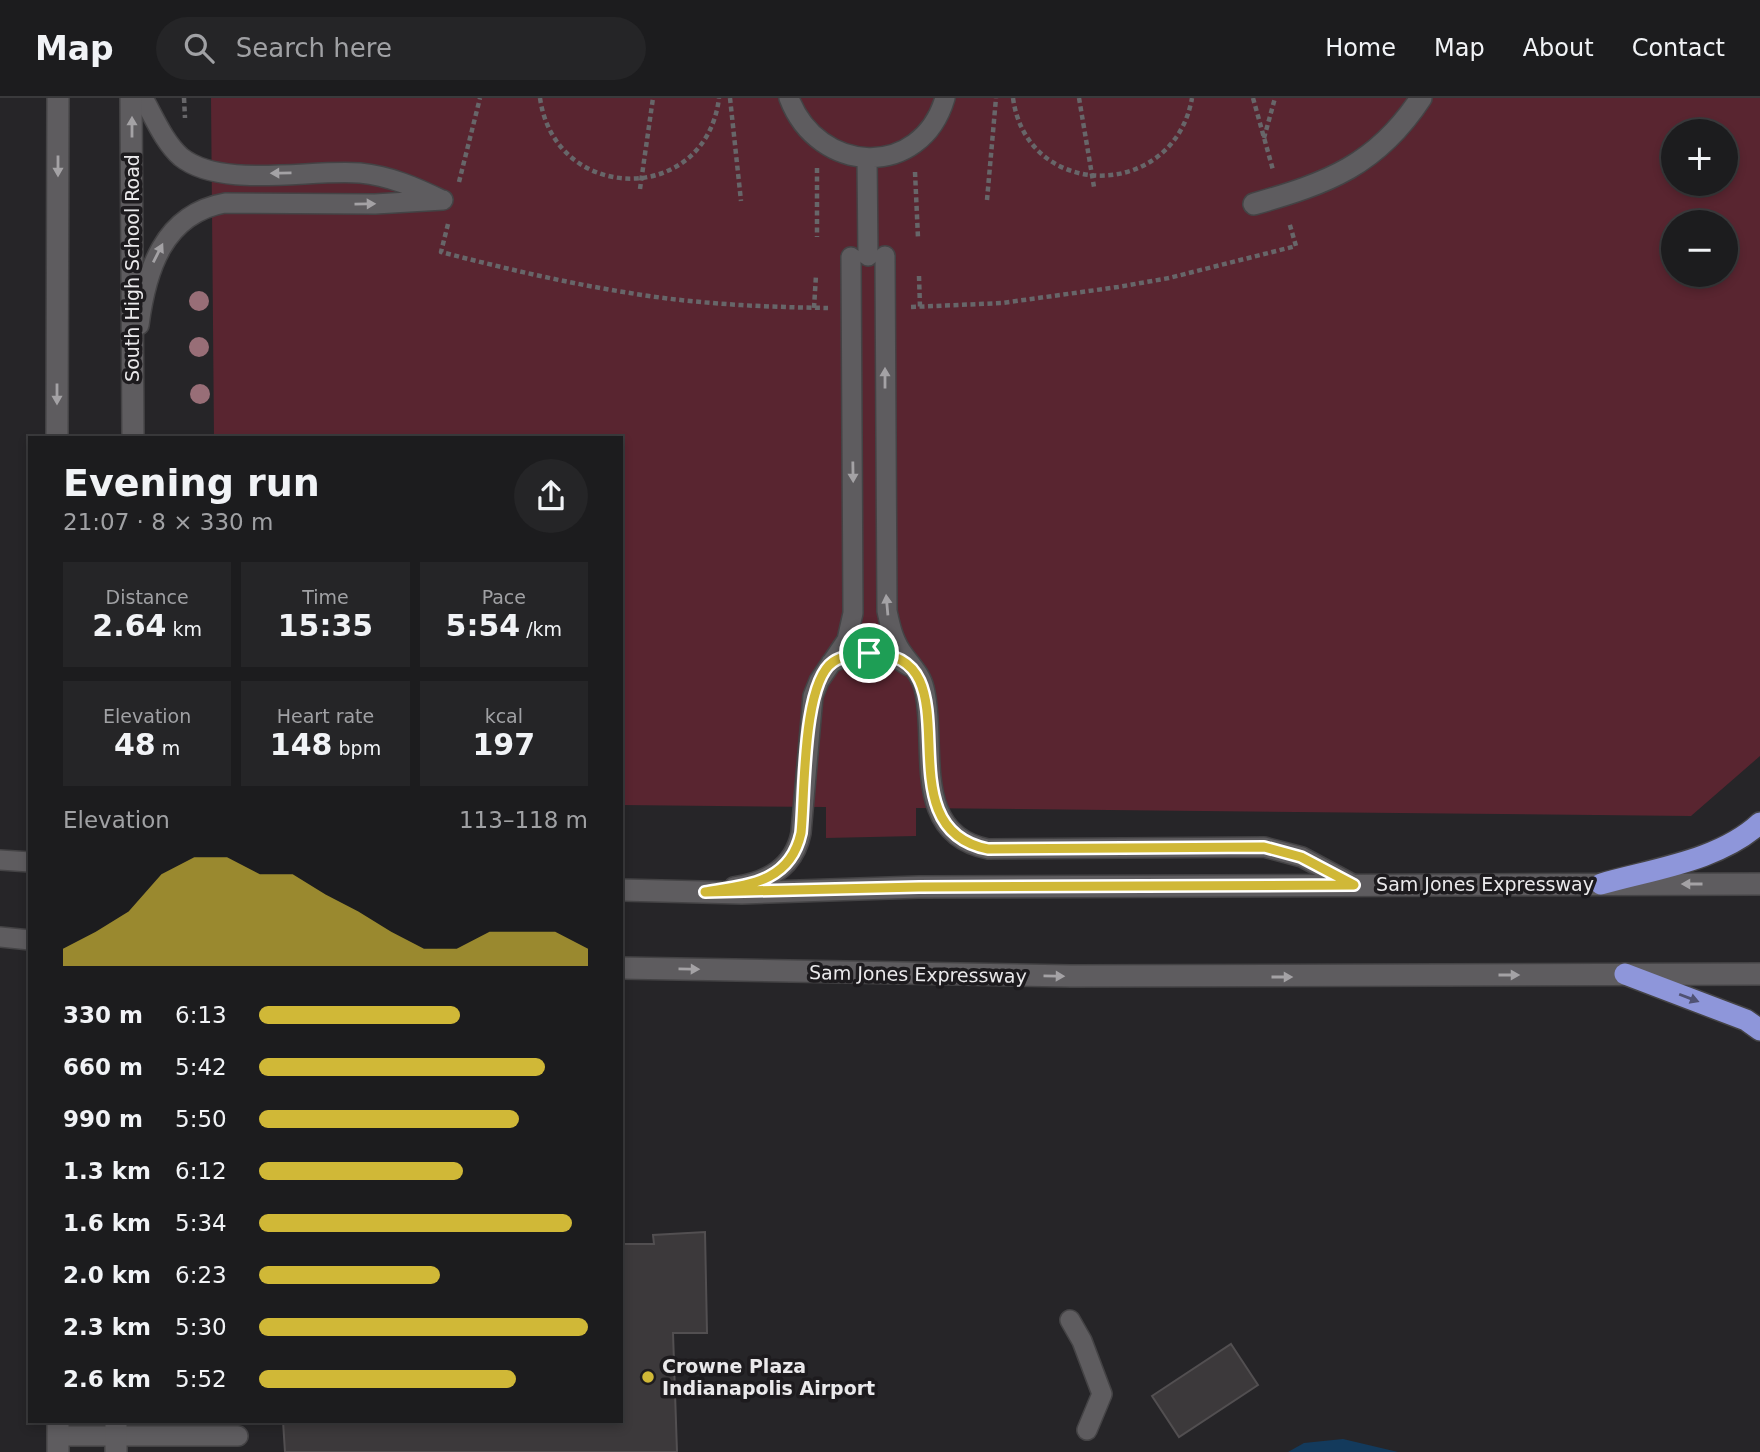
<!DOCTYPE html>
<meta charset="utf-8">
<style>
:root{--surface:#1c1c1e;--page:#252527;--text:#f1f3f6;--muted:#a0a1a4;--line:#3a3a3c;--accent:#d0b837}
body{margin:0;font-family:"DejaVu Sans",sans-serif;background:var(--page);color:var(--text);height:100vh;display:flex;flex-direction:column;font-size:26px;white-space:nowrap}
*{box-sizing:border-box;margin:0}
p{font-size:23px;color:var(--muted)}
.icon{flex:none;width:38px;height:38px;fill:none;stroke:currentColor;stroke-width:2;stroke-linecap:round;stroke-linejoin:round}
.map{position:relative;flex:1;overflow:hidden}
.sheet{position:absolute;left:28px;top:338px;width:595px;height:987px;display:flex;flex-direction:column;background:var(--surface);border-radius:0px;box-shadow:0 4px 10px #0003,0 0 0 2px var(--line)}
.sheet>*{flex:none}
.tools{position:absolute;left:1661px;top:21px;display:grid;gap:14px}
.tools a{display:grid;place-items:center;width:77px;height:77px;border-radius:50%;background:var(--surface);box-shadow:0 4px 10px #0003,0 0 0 2px var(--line);font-size:35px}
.pin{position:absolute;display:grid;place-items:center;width:60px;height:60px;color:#fff;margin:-30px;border:4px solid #fff;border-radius:50%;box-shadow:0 2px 7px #0007}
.round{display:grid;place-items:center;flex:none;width:74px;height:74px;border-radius:37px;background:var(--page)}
.headline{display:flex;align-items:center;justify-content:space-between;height:119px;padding:0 35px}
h1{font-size:38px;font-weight:600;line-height:52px}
.stats{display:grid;grid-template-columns:repeat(3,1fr);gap:10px;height:119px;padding:7px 35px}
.stats div{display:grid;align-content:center;border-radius:0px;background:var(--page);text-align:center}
.stats b{font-size:30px;font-weight:600}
.stats small{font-size:19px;font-weight:400}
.stats p{font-size:19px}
.chart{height:196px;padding:14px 35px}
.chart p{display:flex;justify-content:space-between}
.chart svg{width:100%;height:126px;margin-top:7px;fill:var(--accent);opacity:.7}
ul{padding:0 35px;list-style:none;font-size:23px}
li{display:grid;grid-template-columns:112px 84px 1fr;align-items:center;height:52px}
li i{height:18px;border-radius:9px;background:var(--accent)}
header{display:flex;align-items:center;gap:42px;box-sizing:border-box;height:98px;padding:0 35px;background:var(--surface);border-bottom:2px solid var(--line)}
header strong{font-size:33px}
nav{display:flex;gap:38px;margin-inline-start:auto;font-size:24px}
.search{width:490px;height:63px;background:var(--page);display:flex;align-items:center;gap:18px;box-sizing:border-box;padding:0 24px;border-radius:38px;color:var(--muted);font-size:26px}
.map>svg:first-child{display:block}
.green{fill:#592530;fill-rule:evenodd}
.water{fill:#133a5c}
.building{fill:#3c393b;stroke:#524f51;stroke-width:2}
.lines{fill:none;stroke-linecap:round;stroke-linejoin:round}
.service-casing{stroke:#444345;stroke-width:22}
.minor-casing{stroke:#444345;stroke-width:24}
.tertiary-casing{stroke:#444345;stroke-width:24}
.motorway-casing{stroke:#444345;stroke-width:24}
.path{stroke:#676669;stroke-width:4.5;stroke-dasharray:5 3.5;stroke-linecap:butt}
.service{stroke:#5e5c5f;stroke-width:19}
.minor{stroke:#5e5c5f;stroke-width:21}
.tertiary{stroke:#5e5c5f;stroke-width:21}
.motorway{stroke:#8e96da;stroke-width:21}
.tree{fill:#986e77}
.oneway{fill:#a4a2a5}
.oneway2{fill:#505273}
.route-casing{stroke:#fff;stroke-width:14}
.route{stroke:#d0b837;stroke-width:9}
.poi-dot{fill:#d0b837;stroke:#1d1b1e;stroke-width:2.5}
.labels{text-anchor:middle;stroke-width:7;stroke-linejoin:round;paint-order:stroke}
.street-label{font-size:19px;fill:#eae9eb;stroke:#1d1b1e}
.poi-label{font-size:19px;font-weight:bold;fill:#eae9eb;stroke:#1d1b1e;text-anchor:start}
</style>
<header>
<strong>Map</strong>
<div class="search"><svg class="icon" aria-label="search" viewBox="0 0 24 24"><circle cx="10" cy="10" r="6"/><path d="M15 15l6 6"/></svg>Search here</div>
<nav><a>Home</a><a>Map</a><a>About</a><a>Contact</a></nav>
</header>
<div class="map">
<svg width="1760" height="1354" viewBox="0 0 1760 1354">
<rect width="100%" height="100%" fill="#262528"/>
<path class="green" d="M211 0H1760V658L1691 718 916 710V738L826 740V709L621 707V340L214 339ZM1673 33H1726V86H1673ZM1673 124H1726V177H1673Z"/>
<path class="water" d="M1343 1341 1398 1354H1399H1288L1304 1345Z"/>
<path class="building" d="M705 1134 707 1235H673L677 1354H285L283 1323H621V1146H654L653 1137Z
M1231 1246 1258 1287 1179 1339 1152 1298Z"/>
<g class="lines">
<defs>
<path id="service" d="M143 0C154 19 164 44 181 59 221 91 309 71 360 75 390 78 415 89 442 102
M789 0C818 77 921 82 945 0
M867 60 868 158
M885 158 887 513C890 527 893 541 901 553 909 565 921 576 924 590 938 644 909 736 988 751L1264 749 1302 759 1354 787
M139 227C146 173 163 116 225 105L375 106 443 102
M831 565C857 552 884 550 909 568
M0 762 30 764
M734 789C767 784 794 770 801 735L813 598 819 583 847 542 853 515 851 159
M0 839 30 842
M1070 1222 1082 1243 1102 1296 1087 1332
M58 1338H238"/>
<path id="minor" d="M1254 106C1328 85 1377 67 1421 0"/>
<path id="tertiary" d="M131 0 133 340
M57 340 58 0
M621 792 742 795 919 789 1760 786
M621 870 1071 878 1760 876
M116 1323V1354
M58 1354V1323"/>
<path id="motorway" d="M1601 786C1653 771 1719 763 1760 725
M1625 876 1746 922 1760 932"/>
</defs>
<use href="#service" class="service-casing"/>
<use href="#minor" class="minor-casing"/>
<use href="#tertiary" class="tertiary-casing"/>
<use href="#motorway" class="motorway-casing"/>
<path class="path" d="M184 0 185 20
M540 0C555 107 706 108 719 0
M730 0 741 103
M1013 0C1027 104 1174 103 1192 0
M1079 0 1094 89
M1253 0 1273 72
M1264 40 1275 0
M817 70V139
M915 74 918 140
M459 84 480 0
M640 91 653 0
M987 102 996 0
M448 126 441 154C503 170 566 185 630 195 695 206 762 209 828 210
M919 178 920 209
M911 209 1002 205 1118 189 1169 180 1296 148 1289 124
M814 210 816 177"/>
<use href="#service" class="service"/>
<use href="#minor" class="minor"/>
<use href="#tertiary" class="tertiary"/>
<use href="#motorway" class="motorway"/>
</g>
<g class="tree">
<circle cx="199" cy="203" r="10"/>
<circle cx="199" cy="249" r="10"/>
<circle cx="200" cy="296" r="10"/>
</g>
<defs><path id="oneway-solid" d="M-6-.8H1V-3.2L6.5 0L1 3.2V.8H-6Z" transform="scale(1.75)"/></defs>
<g class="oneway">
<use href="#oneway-solid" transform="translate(132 29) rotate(-90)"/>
<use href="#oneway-solid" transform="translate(58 68) rotate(90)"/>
<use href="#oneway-solid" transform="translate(281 75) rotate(179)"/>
<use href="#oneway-solid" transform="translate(365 106) rotate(-1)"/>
<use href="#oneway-solid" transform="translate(158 155) rotate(-63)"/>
<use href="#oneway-solid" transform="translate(885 280) rotate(-90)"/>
<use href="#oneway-solid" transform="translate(57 296) rotate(90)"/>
<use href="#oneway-solid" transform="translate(853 374) rotate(89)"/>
<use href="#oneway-solid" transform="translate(887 507) rotate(-95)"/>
<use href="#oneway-solid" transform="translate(1692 786) rotate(180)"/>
<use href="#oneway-solid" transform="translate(689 871) rotate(1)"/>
<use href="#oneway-solid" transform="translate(1509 877)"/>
<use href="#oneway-solid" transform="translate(1054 878) rotate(1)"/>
<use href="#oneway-solid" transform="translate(1282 879)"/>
</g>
<use class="oneway2" href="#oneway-solid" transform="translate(1689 900) rotate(21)"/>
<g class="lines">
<defs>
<path id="route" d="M869 555C982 555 876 729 988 751L1264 749 1301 759 1354 787 919 789 705 794C747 787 790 785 801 735 805 698 802 585 833 564 843 557 857 556 869 555Z"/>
</defs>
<use href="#route" class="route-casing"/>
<use href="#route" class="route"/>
</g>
<circle class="poi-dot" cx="648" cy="1279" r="7"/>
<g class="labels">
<g class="street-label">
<text transform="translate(132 170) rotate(-90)" y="7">South High School Road</text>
<text x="1485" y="793">Sam Jones Expressway</text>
<text transform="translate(918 876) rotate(1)" y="7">Sam Jones Expressway</text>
</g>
<g class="poi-label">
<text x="662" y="1275">Crowne Plaza<tspan x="662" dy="22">Indianapolis Airport</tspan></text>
</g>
</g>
</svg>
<div class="tools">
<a>+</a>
<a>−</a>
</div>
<div class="pin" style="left:869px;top:555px;background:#1e9e55"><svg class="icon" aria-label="arrive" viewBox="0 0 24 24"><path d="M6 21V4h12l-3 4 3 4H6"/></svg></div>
<section class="sheet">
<div class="headline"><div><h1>Evening run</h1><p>21:07 · 8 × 330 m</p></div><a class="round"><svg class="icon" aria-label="share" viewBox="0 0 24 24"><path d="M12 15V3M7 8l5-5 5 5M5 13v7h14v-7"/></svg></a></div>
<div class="stats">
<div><p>Distance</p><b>2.64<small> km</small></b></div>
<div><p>Time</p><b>15:35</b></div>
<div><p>Pace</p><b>5:54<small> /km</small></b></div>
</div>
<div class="stats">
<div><p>Elevation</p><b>48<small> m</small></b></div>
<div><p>Heart rate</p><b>148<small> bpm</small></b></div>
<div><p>kcal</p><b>197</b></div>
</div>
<div class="chart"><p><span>Elevation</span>113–118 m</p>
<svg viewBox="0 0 160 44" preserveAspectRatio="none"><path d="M0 44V38L10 32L20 25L30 12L40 6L50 6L60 12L70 12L80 19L90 25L100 32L110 38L120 38L130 32L140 32L150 32L160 38V44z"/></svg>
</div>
<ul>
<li><b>330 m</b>6:13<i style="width:61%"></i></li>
<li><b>660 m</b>5:42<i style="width:87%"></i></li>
<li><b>990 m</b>5:50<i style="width:79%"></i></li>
<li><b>1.3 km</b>6:12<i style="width:62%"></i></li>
<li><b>1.6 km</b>5:34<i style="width:95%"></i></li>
<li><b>2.0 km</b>6:23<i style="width:55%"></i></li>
<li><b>2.3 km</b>5:30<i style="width:100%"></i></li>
<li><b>2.6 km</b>5:52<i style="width:78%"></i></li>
</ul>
</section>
</div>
